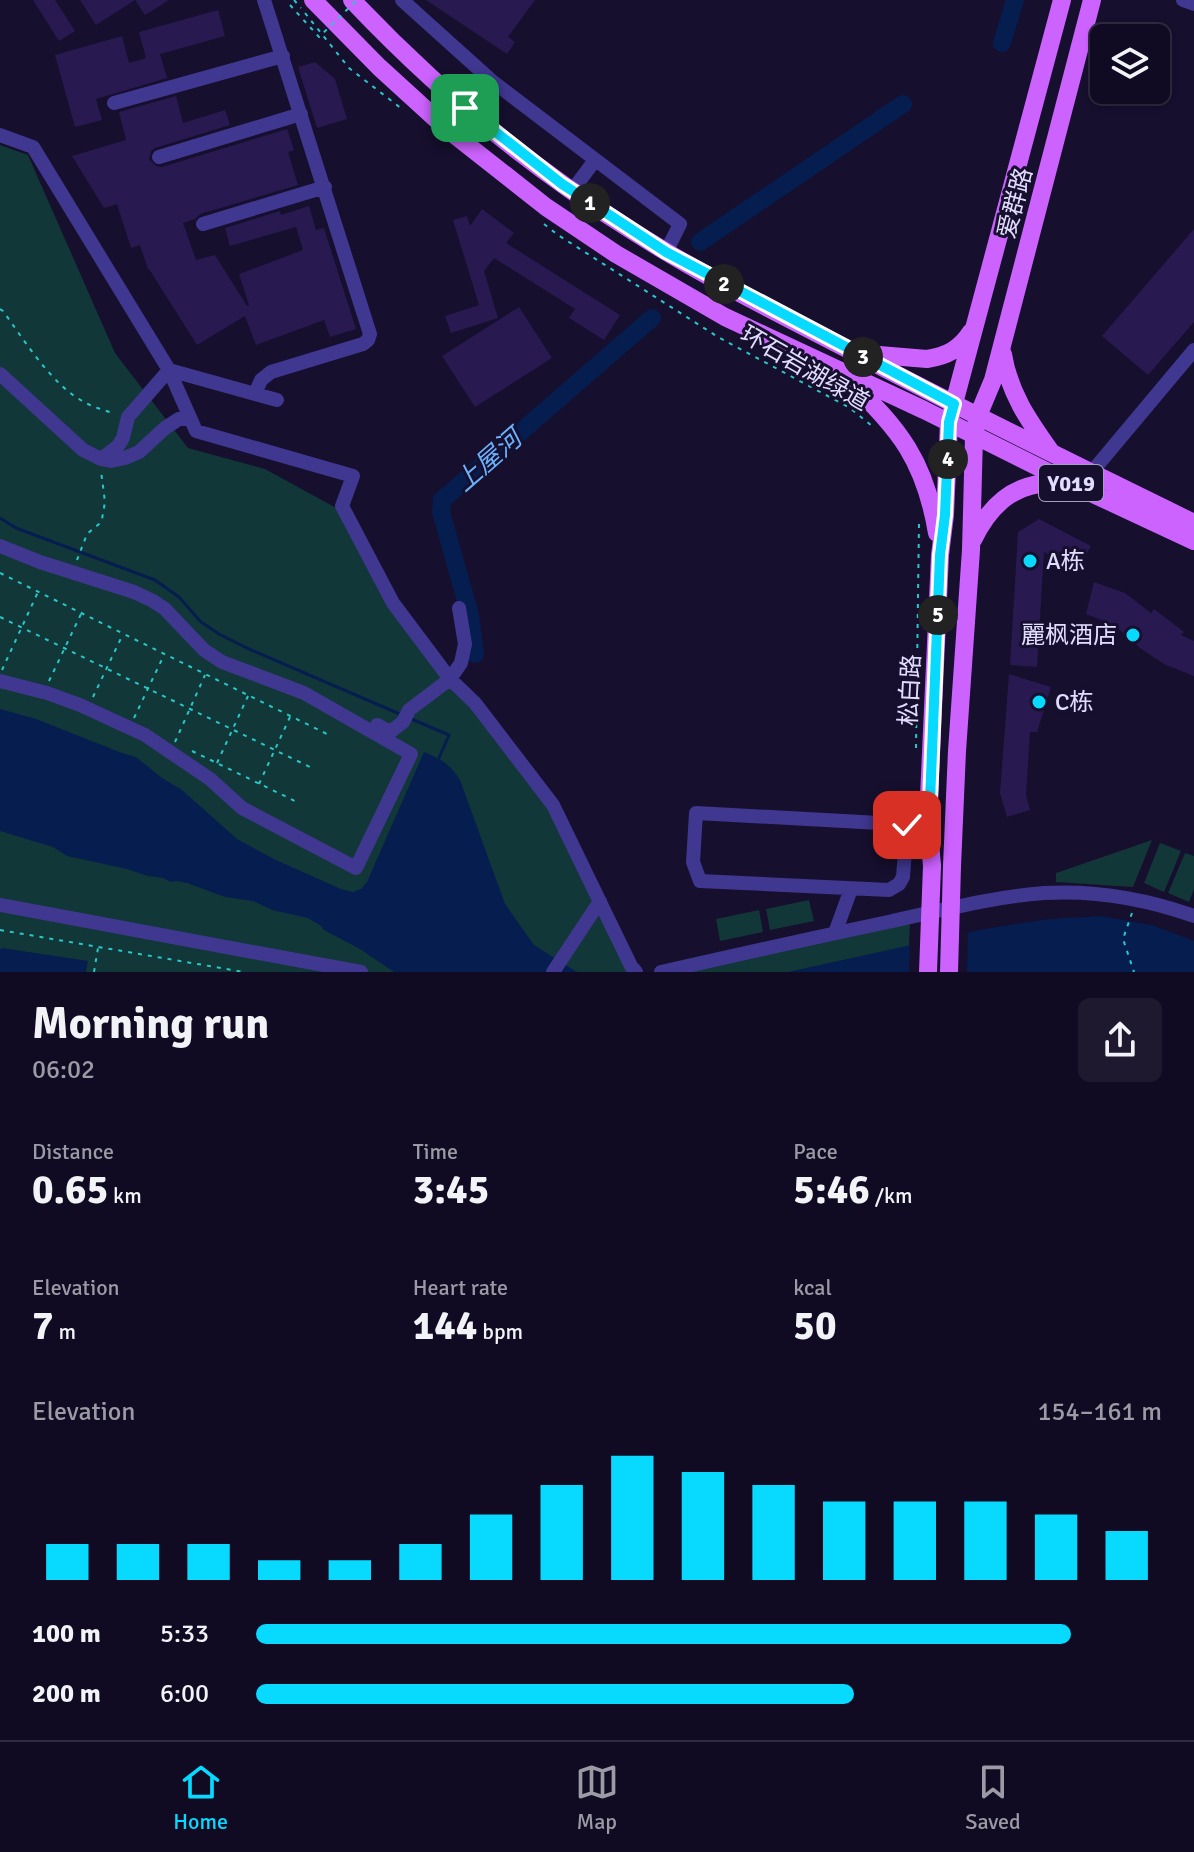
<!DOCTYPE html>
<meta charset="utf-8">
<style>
:root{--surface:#100b22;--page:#1e192f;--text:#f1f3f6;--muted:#9c9ba5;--line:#302b40;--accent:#08d9ff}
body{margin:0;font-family:Signika,"Noto Sans SC",sans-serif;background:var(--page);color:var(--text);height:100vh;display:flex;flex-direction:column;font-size:30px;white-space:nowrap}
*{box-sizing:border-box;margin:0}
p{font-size:26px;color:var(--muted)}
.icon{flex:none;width:44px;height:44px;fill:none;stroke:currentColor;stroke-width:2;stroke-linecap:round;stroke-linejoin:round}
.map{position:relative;height:972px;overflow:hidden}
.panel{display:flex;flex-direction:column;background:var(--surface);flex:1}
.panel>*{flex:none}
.controls{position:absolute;left:1090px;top:24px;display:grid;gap:16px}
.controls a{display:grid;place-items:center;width:80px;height:80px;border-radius:12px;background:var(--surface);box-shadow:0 2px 6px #0004,0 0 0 2px var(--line);font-size:40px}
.pin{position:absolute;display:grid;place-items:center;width:68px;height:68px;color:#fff;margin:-34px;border-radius:16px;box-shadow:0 4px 12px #0006}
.km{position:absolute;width:40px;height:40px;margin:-20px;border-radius:50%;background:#222;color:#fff;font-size:22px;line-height:40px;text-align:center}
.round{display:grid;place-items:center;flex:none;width:84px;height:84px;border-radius:12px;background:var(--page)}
.summary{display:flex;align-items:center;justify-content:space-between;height:136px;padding:0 32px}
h1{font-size:44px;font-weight:800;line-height:60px}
.metrics{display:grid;grid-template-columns:repeat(3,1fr);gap:12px;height:136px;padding:8px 32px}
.metrics div{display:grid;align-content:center}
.metrics b{font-size:40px;font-weight:800}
.metrics small{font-size:22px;font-weight:400}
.metrics p{font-size:22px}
.chart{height:224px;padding:16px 32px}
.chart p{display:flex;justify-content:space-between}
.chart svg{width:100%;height:144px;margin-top:8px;stroke:var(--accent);stroke-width:6}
ul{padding:0 32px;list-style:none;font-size:26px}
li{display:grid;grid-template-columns:128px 96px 1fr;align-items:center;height:60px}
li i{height:20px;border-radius:10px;background:var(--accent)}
.menu{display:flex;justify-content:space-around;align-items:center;height:112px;border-top:2px solid var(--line);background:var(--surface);font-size:22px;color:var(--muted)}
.menu a{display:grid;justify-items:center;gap:4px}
.menu .on{color:var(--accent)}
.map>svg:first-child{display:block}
.green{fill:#123738}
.water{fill:#061d50}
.pier{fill:#160f2e}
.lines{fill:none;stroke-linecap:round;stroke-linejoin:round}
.stream{stroke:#061d50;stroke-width:3}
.river{stroke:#061d50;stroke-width:18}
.building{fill:#281a50}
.path{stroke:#26c9c8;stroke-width:2;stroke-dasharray:4 6;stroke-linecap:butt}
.minor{stroke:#3f3790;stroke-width:14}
.major{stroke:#cd63ff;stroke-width:18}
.path-bridge{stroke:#26c9c8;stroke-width:2;stroke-dasharray:4 6;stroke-linecap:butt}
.major-bridge{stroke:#cd63ff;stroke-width:18}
.route-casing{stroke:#fff;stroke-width:16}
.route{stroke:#08d9ff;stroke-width:10}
.poi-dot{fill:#08d9ff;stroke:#160f2e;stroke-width:3}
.labels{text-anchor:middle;stroke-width:6;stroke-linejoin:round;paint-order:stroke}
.shield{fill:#160f2e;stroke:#a59ec0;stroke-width:2}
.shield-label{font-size:22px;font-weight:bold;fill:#e2dcff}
.street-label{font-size:24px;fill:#e2dcff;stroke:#160f2e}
.poi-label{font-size:24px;fill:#e2dcff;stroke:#160f2e;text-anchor:start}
.water-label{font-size:26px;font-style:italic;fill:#6ab2ff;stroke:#160f2e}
</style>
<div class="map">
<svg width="1194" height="972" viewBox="0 0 1194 972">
<rect width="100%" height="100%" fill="#160f2e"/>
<path class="green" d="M0 145 28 155 115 353 188 448 265 469 351 516 400 603 473 709 547 806 628 972H0Z
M1152 840 1133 887 1056 882V873Z
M1160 843 1181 851 1164 892 1144 883Z
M1185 853 1194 856V889L1189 902 1168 893Z
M809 900 814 921 770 930 766 909Z
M759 910 763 932 720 941 716 919Z
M910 920 908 972H686Z"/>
<path class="water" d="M0 709 36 719 122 753 136 757 162 778 182 790 237 839 276 860 341 889 353 892 361 889 367 882 424 752C441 759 450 764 460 780L505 904 534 945 577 972H394L360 949 324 930 321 926 308 918 272 910 253 901 225 897 187 883 177 881 171 882 163 878 148 876 127 869 67 856 53 847 0 831Z
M1101 916 1152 925 1194 941V972H788L984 929 1049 919Z
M2 948 88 961 86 972H0V950Z"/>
<path class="pier" d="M968 928 967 972H909L910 941Z"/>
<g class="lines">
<path class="stream" d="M0 518 16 528 155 580 179 597 201 622 219 634 249 649 402 715
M409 718 449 735 439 758"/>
<path class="river" d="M1002 43 1015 0
M700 242 903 104
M475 654 470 615 441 512 442 500 652 318"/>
</g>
<path class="building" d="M33 0H55L75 31 59 41Z
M80 0H169L145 15 135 0 96 25Z
M426 0H535L508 37 515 42 507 54Z
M218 10 225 36 160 54 167 78 96 99 102 120 75 127 55 55 122 36 129 63 146 58 139 32Z
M315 62 335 79 347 119 317 128 298 67Z
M176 96 183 123 225 110 230 125 155 148 151 151 149 159 156 166 162 167 287 129 294 150 288 152 298 185 200 214 195 219 183 223 196 260 215 255 247 306 249 305 239 274 303 250 296 227 230 246 225 228 280 211 281 215 309 206 316 230 324 228 356 329 330 337 324 320 256 345 245 316 197 345 149 269H148L140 245 131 248 117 204 104 208 72 156 126 140 119 112Z
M482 209 514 233 506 243 620 315 604 340 569 318 575 309 494 258 484 271 498 318 451 333 445 316 479 305 453 220 467 216 470 226Z
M1194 229V322L1148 375 1102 336Z
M519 307 552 358 475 407 442 356Z
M1039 519 1091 546 1078 570 1044 552 1037 667 1010 665 1018 532Z
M1094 582 1125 593 1151 613 1154 609 1184 632 1181 635 1194 641V676L1164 664 1140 648 1114 625 1086 614Z
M1009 674 1051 687 1037 732H1030L1026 795 1030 810 1007 817 1000 793Z"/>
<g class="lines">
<path class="path" d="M294 0 301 8
M305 13 349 68 402 109
M544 224 558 235 718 337 850 408 872 426
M0 309 3 311C25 341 52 386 86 403 95 408 105 410 115 414
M77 560 87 534 99 524 102 519 105 502 101 471
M0 573 327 734
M0 617 312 768
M2 670 38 592
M49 681 81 614
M93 697 123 634
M134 718 164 655
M175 742 205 675
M916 748 919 522
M192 751 295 801
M217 763 248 696
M259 784 290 717
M1132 913 1123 939 1134 972
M0 930 244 972
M94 972 98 948"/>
<path class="minor" d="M402 0 492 81 680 224 666 252
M1183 0 1194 4
M114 103 283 56
M0 135 33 147 169 370 277 400
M159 157 301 114
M572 191 595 160
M203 224 325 187
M0 374 83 450 101 459 111 461 125 458 139 452 165 428 179 419 190 417
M255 394 261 380 271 372 363 344 368 340 370 334 264 0
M101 459 118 446 123 438 128 417 169 370 196 431 353 476 342 506 393 603 450 679 475 703 553 805 631 966 636 972
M1091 473 1194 350
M0 546 40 562 134 592 153 601 165 609 204 650 222 662 304 693 411 754 356 868 242 808 210 779 145 735 80 705 47 693 0 681
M377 725 390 732 403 722 409 710 450 679 461 663 465 644 459 608
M907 825 903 877 899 884 889 890 700 881 693 862 696 813 916 825 929 826
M0 905 361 972
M835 933 851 889
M553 972 600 901
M661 972C736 955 812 938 888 922 939 911 991 897 1044 893 1095 890 1146 899 1194 916"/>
<path class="major" d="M313 0 379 67 447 129 546 207 616 254 725 317 924 410 1076 486 1194 541
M352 0C435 88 529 166 631 230 704 277 782 315 859 355 970 413 1081 468 1194 523
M867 354 927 359C947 356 960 349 971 332
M1003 354C1009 393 1029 421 1051 452
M847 379C900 429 925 461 937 533
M973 540C992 500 1021 478 1067 484
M932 866 928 819 940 555 945 515 949 422 1062 0
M952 866 957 751 971 550 974 436 978 416 993 380 1092 0"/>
<path class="path-bridge" d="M290 5 319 37 357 0"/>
<path class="major-bridge" d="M928 972 932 866
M949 972 952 866"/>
</g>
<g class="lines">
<defs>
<path id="route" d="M465 108 562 184 666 252 954 404 949 422 945 515 940 555 929 826 907 825"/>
</defs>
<use href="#route" class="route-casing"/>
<use href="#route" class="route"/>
</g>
<g class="poi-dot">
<circle cx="1030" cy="561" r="8"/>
<circle cx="1133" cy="635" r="8"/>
<circle cx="1039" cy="702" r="8"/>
</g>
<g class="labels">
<rect class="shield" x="1039" y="465" width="64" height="36" rx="6"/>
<g class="shield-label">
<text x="1071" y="491">Y019</text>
</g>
<g class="street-label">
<text transform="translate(1015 203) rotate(-75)" y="8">爱群路</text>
<text transform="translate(805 368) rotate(30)" y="8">环石岩湖绿道</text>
<text transform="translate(910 690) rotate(-87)" y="8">松白路</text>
</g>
<g class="poi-label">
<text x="1046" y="569">A栋</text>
<text x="1117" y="643" text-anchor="end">麗枫酒店</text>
<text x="1055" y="710">C栋</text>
</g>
<g class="water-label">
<text transform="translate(488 460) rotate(-41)" y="9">上屋河</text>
</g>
</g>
</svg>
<div class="controls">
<a><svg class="icon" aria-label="layers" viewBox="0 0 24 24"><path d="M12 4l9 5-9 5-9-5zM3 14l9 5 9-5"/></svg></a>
</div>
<div class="pin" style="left:465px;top:108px;background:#1e9e55"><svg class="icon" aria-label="arrive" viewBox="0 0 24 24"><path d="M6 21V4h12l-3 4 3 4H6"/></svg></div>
<div class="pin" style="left:907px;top:825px;background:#d93025"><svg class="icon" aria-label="check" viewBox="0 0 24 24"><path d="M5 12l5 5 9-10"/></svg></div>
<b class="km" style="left:590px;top:203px">1</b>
<b class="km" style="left:724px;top:284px">2</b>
<b class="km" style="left:863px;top:357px">3</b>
<b class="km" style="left:948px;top:459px">4</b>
<b class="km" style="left:938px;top:615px">5</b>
</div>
<section class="panel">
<div class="summary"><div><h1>Morning run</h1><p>06:02</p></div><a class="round"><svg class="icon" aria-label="share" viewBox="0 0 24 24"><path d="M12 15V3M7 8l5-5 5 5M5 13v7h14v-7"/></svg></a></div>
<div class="metrics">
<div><p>Distance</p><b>0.65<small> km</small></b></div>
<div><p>Time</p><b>3:45</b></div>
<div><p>Pace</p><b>5:46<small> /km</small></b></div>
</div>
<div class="metrics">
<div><p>Elevation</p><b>7<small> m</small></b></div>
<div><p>Heart rate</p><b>144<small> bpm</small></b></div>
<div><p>kcal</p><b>50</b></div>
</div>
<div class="chart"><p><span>Elevation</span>154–161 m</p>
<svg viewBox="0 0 160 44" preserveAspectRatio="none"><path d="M5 44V33M15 44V33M25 44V33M35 44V38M45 44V38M55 44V33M65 44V24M75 44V15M85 44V6M95 44V11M105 44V15M115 44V20M125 44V20M135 44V20M145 44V24M155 44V29"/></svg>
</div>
<ul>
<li><b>100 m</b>5:33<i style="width:90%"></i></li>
<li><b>200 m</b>6:00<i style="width:66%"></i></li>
</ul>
</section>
<nav class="menu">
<a class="on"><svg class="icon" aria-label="home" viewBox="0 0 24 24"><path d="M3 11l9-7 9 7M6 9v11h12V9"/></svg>Home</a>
<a><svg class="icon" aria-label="map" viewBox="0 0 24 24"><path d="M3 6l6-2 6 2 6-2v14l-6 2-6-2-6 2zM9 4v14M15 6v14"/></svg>Map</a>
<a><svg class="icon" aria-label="saved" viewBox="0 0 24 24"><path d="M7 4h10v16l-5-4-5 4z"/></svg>Saved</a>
</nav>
